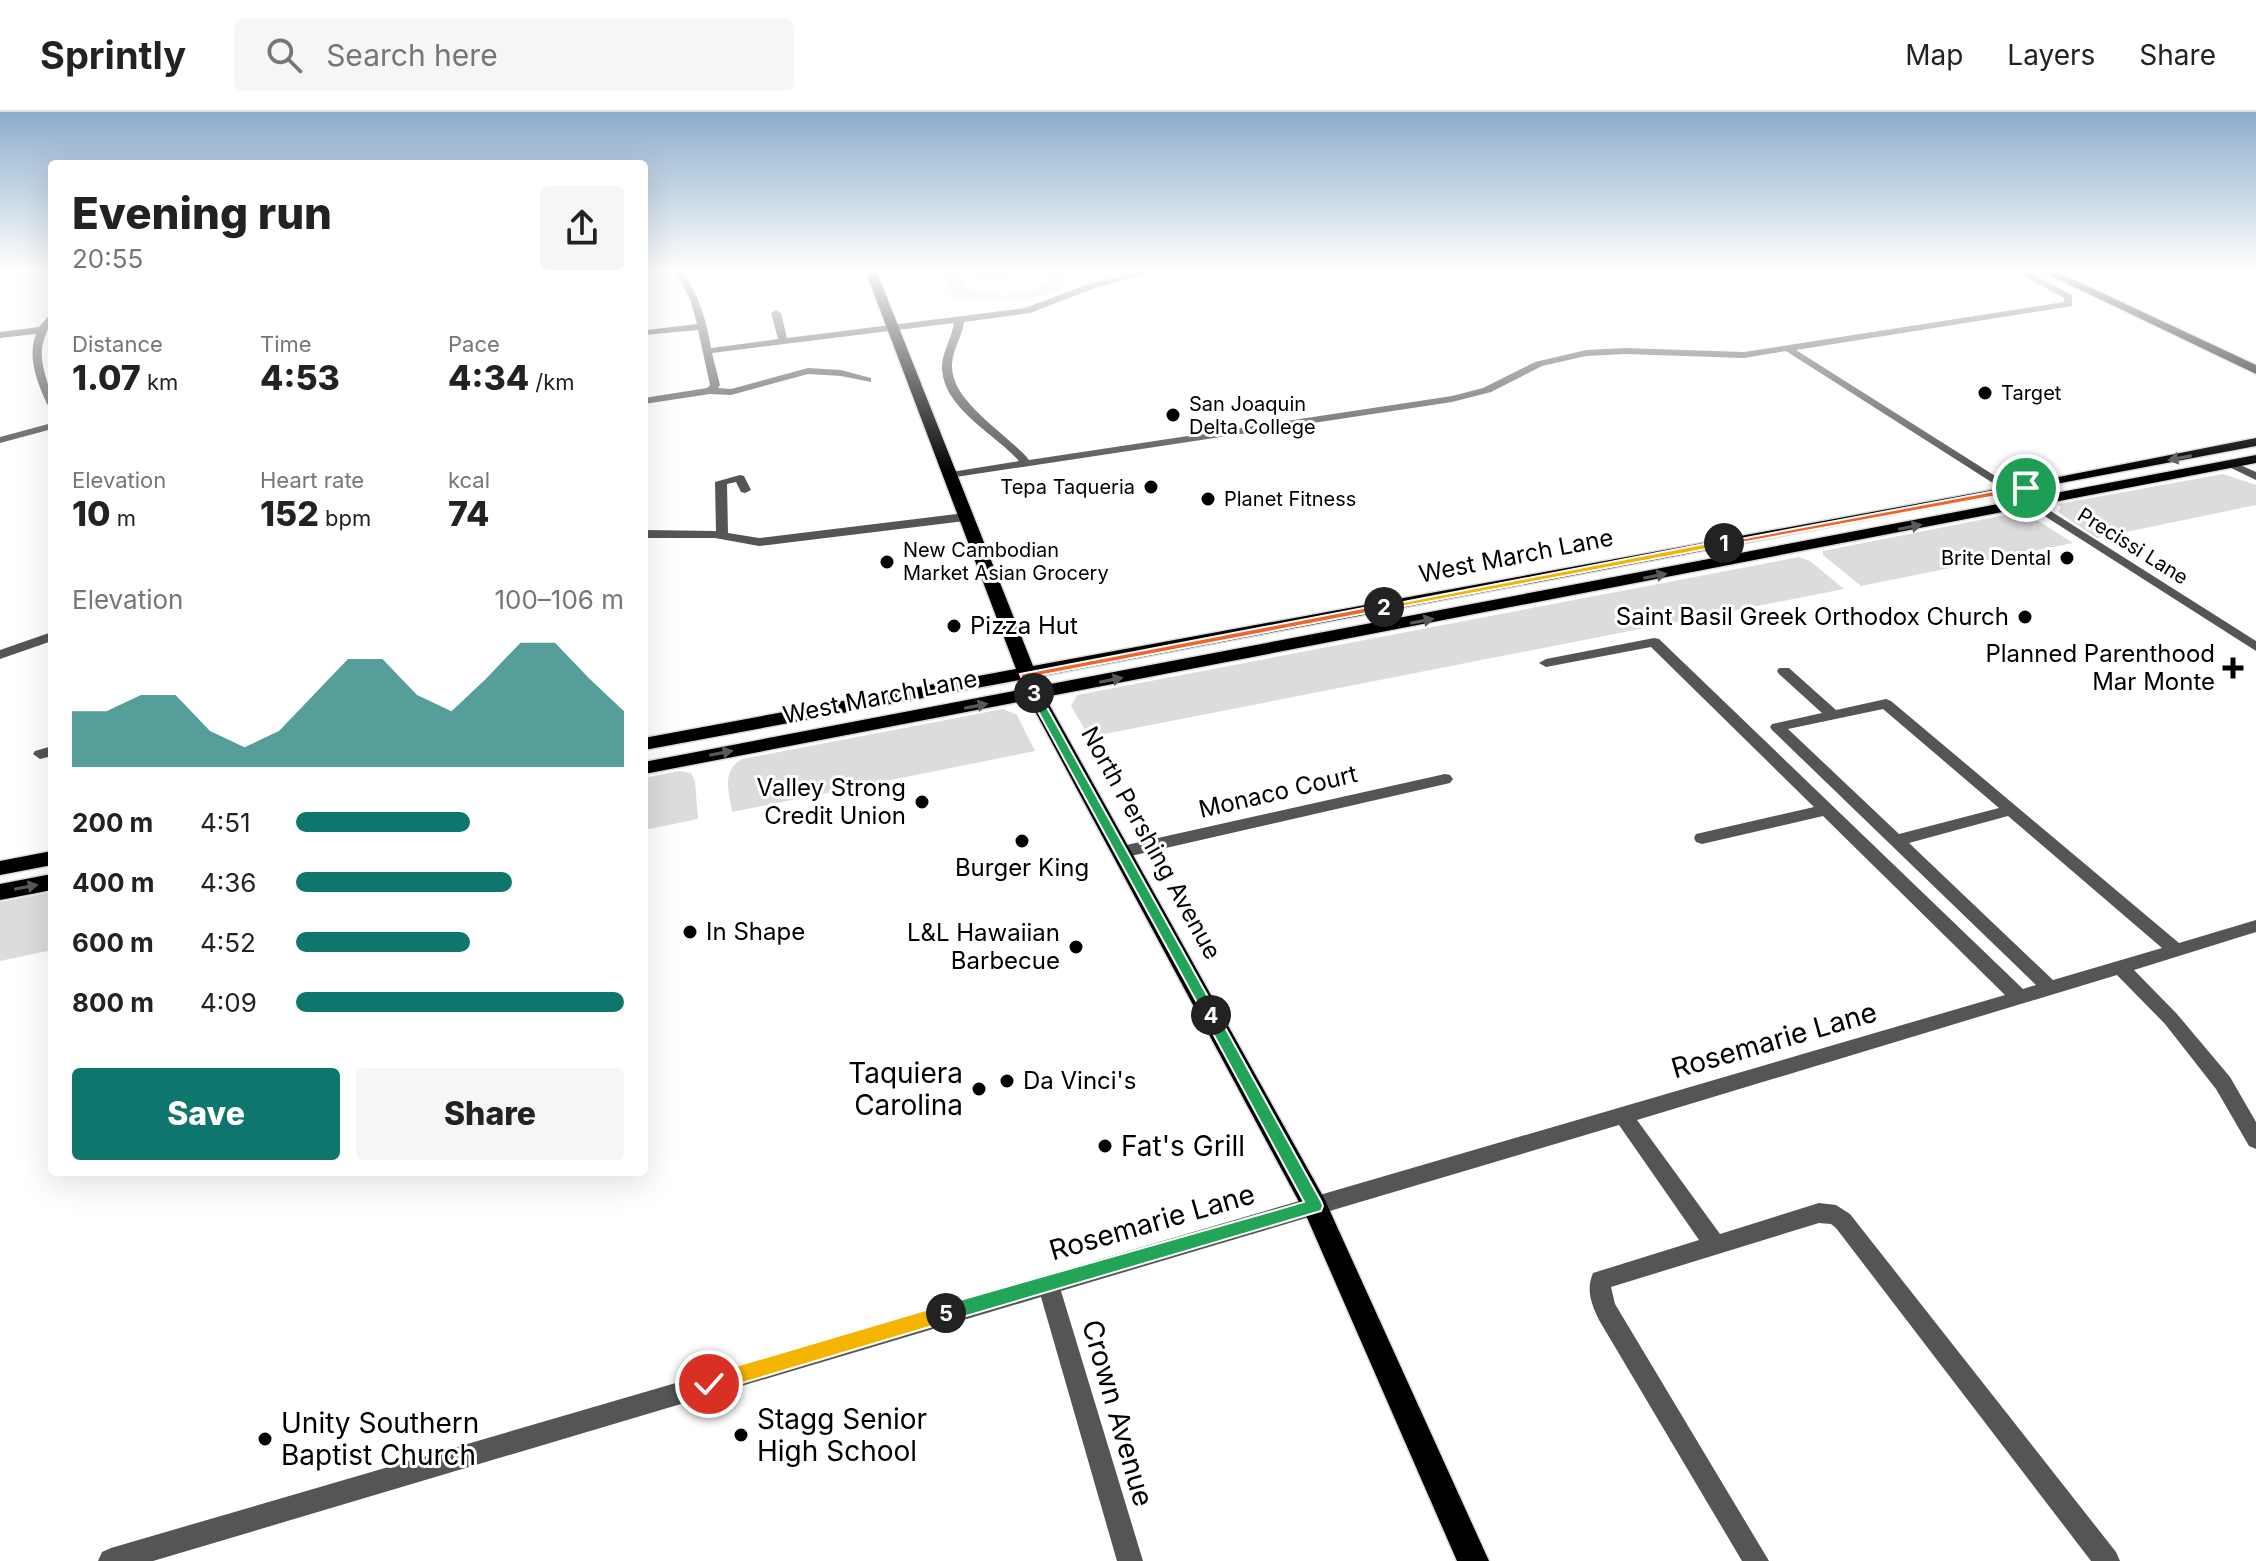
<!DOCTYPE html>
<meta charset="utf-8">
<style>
:root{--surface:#fff;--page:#f6f6f6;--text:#222;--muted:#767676;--line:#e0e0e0;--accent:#0f766e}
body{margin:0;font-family:Inter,sans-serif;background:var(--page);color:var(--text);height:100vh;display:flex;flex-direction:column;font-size:30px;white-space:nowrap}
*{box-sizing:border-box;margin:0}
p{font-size:26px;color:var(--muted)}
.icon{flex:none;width:44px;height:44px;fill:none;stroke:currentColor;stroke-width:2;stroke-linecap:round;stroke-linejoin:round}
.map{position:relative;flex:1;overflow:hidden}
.panel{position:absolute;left:48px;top:48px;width:600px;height:1016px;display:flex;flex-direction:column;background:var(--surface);border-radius:8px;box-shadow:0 8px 32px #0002}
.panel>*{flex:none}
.pin{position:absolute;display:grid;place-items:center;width:68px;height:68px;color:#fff;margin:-34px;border:4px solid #fff;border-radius:50%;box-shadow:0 2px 8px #0007}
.km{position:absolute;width:40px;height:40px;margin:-20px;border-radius:50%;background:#222;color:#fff;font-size:22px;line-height:40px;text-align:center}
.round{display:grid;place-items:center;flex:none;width:84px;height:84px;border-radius:8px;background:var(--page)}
.head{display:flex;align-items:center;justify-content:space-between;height:136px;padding:0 24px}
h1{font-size:44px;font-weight:800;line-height:60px}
.metrics{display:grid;grid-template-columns:repeat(3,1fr);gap:12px;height:136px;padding:8px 24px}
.metrics div{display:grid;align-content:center}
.metrics b{font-size:34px;font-weight:800}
.metrics small{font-size:22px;font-weight:400}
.metrics p{font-size:22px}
.chart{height:224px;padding:16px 24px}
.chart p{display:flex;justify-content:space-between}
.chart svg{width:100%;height:144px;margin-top:8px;fill:var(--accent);opacity:.7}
.button{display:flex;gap:16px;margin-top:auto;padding:16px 24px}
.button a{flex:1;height:92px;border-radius:8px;background:var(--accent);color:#fff;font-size:32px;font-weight:800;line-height:92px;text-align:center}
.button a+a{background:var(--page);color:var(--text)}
ul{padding:0 24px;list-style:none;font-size:26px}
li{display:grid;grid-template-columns:128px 96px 1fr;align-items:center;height:60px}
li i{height:20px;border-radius:10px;background:var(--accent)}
header{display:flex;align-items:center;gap:48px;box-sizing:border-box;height:112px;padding:0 40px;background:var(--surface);border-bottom:2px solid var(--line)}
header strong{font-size:38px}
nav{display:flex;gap:44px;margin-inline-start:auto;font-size:28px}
.search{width:560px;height:72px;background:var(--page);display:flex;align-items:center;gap:20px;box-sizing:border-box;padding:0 28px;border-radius:8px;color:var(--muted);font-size:30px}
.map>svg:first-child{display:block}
.green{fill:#dcdcdc}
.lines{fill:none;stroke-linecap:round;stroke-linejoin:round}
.major-casing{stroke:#dbdbdb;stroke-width:3}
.minor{fill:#555;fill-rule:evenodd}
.major{fill:#000;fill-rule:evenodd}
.oneway{fill:#595959}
.split-1{fill:#f0652b;stroke:#fff;stroke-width:2}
.split-2{fill:#f5b400;stroke:#fff;stroke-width:2}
.split-3{fill:#f0652b;stroke:#fff;stroke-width:2}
.split-4{fill:#22a559;stroke:#fff;stroke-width:2}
.split-5{fill:#22a559;stroke:#fff;stroke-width:2}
.split-6{fill:#f5b400;stroke:#fff;stroke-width:2}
.poi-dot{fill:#000;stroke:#fff;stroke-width:3}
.labels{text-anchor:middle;stroke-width:6;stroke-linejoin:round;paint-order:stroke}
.far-poi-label{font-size:20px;fill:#000;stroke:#fff;text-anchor:start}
.far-street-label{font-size:20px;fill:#000;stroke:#fff}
.street-label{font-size:24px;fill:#000;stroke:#fff}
.poi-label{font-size:24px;fill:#000;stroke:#fff;text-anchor:end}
.near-street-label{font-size:28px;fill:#000;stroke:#fff}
.near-poi-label{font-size:28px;fill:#000;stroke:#fff;text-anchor:start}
</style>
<header>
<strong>Sprintly</strong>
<div class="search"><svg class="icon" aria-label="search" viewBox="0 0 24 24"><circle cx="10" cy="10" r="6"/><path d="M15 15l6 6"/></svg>Search here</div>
<nav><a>Map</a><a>Layers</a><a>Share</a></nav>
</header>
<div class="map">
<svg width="2256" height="1449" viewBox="0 0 2256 1449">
<rect width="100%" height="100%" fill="#fff"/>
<path class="green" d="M939 158H955L966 175C990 186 1032 188 1051 167L1050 158H1066L1067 164C1051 199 984 185 955 188Z
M968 158H1037L1040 162 975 170Z
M2223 362 2256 373V393L2097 426 2058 400 2061 395 2058 392Z
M2010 402 2032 405 2073 431 1861 474 1823 443V439Z
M1799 445 1810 449 1844 477 1089 625 1071 594 1077 583Z
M1003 597 1017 603 1035 639 732 700C729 678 721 660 742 647Z
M680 659 691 661 695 669 698 707 644 718V666Z
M52 780V838L0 849V790Z"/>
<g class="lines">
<defs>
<path id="major" d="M865 158H876L1033 554 2008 375 2256 326V334L1037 565 1040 574 2256 343V351L1045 585 1324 1086 1489 1449H1457L1305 1101 1029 588 644 662V650L1024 577 1020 568 644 638V626L1016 557Z
M2039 158H2053L2256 253V262Z
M52 739V753L0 763V749Z
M52 762V778L0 788V772Z"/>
</defs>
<use href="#major" class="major-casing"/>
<path class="minor" d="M674 158H682C699 184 706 207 711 236L778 227 771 201 776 198 781 201 787 226 1025 196 1089 172 1145 158H1159L1095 176 1030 201 964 210C962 225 953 237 952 252 950 290 1007 321 1029 348L1452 284 1483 276 1535 250 1586 238 1625 236 1744 240 2064 190V186L2013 158H2024L2072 183V194L1796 238 2256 529V539L1786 239 1744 246 1625 242 1586 244 1542 254 1491 280 1452 290 949 366 945 365V361L1019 349C995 321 941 296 942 253 943 239 952 225 954 211L712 241 720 273 718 276 731 277 808 256 841 258 871 266V270L841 264 808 262 731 283 710 282 644 292V286L707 276 710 273 698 218 644 223V219L647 218 697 212 690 187Z
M52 200C52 213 43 224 42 237 40 258 52 275 52 295L47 292C37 269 27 246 36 222L0 226V220L39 215Z
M52 311V317L0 331V325Z
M2231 349 2256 360V368L2227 354V350Z
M740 363 744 364 751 378 745 381 741 380 736 370 727 372 728 421 759 426 965 401 971 405 965 409 759 434 715 426H644V418L716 419 715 370Z
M52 520V529L0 547V538Z
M1654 526 1659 527 2023 877 2036 873 1772 618 1770 615 1772 612 1822 601 1779 562 1777 559 1779 556H1789L1836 598 1886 587 1891 589 2179 831 2256 808V820L2134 858 2177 902 2230 965 2256 1010V1037L2249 1034 2216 977 2165 912 2117 863 1637 1008 1720 1122 1819 1091 1836 1093 1850 1102 2116 1440 2120 1449H2091L1836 1116 1831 1112 1819 1111 1611 1175 1615 1192 1769 1449H1742L1599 1208C1591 1191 1586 1178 1593 1161L1699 1128 1619 1013 1061 1179 1143 1449H1117L1041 1185 153 1449H98L102 1440 111 1436 2005 883 1823 704 1702 732 1696 730 1694 726 1696 722 1814 695 1651 535 1546 555 1539 551 1546 547ZM1883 597 1999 696 1899 722 1788 617ZM2008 704 2162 836 2053 868 1909 731Z
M52 634V644L40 647 33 642 35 639Z
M1445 662 1450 663 1453 667 1450 671 1122 746 1114 740 1122 734Z"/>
<use href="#major" class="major"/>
</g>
<defs><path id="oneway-solid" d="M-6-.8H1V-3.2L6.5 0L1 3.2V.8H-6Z" transform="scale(2)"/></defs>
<g class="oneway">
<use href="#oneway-solid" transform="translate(2180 346) rotate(169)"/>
<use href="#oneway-solid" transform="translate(1910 415) rotate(-11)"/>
<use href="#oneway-solid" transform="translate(1655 464) rotate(-11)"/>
<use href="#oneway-solid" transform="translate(1422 509) rotate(-11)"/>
<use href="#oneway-solid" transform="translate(1111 568) rotate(-11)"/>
<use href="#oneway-solid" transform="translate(976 594) rotate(-11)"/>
<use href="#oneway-solid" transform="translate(721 641) rotate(-11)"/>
<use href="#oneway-solid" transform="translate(26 775) rotate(-11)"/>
</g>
<linearGradient id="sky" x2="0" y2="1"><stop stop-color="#8cadcc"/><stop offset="0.44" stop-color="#fff"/><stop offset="1" stop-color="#fff" stop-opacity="0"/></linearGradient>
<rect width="2256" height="361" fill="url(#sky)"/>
<path class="split-1" d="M2026 373 2029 378 1724 434 1719 431Z"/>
<path class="split-2" d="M1724 428 1728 429V433L1384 498 1378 495Z"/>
<path class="split-3" d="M1384 492 1388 493V497L1032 565 1039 581 1034 584 1028 581 1020 562Z"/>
<path class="split-4" d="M1034 577 1039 581 1216 899V907H1206L1028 581Z"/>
<path class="split-5" d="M1211 897 1216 899 1321 1089 1323 1094 1321 1099 946 1210 940 1207 937 1201 940 1195 946 1192 1304 1090 1203 903Z"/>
<path class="split-6" d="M946 1192 953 1195 955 1201 953 1207 946 1210 709 1281 703 1278 700 1272 703 1265 709 1262Z"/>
<g class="poi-dot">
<circle cx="1985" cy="281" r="8"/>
<circle cx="1173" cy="303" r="8"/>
<circle cx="1151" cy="375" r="8"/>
<circle cx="1208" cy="387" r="8"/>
<circle cx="2067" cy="446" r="8"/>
<circle cx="887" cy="450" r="8"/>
<circle cx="2025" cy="505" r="8"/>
<circle cx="954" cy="514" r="8"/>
<path d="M2229 544h8v8h8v8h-8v8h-8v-8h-8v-8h8z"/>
<circle cx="922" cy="690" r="8"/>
<circle cx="1022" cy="729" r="8"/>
<circle cx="690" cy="820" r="8"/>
<circle cx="1076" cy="835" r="8"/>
<circle cx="1007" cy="969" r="8"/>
<circle cx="979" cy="977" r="8"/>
<circle cx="1105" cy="1034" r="8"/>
<circle cx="741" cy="1323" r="8"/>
<circle cx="265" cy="1327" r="8"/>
</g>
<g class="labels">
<g class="far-poi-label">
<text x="2001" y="288">Target</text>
<text x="1189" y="299">San Joaquin<tspan x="1189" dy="23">Delta College</tspan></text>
<text x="1135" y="382" text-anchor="end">Tepa Taqueria</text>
<text x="1224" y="394">Planet Fitness</text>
<text x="903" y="445">New Cambodian<tspan x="903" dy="23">Market Asian Grocery</tspan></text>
<text x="2051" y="453" text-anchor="end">Brite Dental</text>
</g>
<g class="far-street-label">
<text transform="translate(2133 434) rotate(32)" y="7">Precissi Lane</text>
</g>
<g class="street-label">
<text transform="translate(1516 444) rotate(-11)" y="8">West March Lane</text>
<text transform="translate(880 585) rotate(-11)" y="8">West March Lane</text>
<text transform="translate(1278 680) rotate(-13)" y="8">Monaco Court</text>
<text transform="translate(1151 731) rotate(61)" y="8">North Pershing Avenue</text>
</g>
<g class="poi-label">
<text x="2009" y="513">Saint Basil Greek Orthodox Church</text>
<text x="970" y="522" text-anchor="start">Pizza Hut</text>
<text x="2215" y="550">Planned Parenthood<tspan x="2215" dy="28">Mar Monte</tspan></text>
<text x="906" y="684">Valley Strong<tspan x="906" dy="28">Credit Union</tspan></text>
<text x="1022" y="764" text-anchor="middle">Burger King</text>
<text x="706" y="828" text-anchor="start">In Shape</text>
<text x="1060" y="829">L&amp;L Hawaiian<tspan x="1060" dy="28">Barbecue</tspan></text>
<text x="1023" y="977" text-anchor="start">Da Vinci's</text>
</g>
<g class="near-street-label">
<text transform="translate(1774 928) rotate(-16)" y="10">Rosemarie Lane</text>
<text transform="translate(1152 1110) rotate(-16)" y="10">Rosemarie Lane</text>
<text transform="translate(1118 1301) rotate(74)" y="10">Crown Avenue</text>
</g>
<g class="near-poi-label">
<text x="963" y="971" text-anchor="end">Taquiera<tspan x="963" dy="32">Carolina</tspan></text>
<text x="1121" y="1044">Fat's Grill</text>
<text x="757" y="1317">Stagg Senior<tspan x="757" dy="32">High School</tspan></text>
<text x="281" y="1321">Unity Southern<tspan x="281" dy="32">Baptist Church</tspan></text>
</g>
</g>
</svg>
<div class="pin" style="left:2026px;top:376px;background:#1e9e55"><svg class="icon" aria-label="arrive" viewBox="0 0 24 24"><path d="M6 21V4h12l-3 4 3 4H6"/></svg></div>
<div class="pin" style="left:709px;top:1272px;background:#d93025"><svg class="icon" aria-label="check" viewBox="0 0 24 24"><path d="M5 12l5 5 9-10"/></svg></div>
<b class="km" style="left:1724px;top:431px">1</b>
<b class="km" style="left:1384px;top:495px">2</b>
<b class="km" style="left:1034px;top:581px">3</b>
<b class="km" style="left:1211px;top:903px">4</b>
<b class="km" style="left:946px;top:1201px">5</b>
<section class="panel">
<div class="head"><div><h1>Evening run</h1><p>20:55</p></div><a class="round"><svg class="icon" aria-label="share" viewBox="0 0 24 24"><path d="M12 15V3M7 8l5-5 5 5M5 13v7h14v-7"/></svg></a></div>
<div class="metrics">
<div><p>Distance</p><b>1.07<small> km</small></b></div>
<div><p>Time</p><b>4:53</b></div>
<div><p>Pace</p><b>4:34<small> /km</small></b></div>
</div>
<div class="metrics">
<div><p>Elevation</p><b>10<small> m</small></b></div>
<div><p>Heart rate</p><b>152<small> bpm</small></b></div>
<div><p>kcal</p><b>74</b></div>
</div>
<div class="chart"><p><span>Elevation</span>100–106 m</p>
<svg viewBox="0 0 160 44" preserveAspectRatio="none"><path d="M0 44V27L10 27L20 22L30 22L40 33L50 38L60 33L70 22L80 11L90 11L100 22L110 27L120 17L130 6L140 6L150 17L160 27V44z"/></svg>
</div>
<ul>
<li><b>200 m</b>4:51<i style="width:53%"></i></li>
<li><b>400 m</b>4:36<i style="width:66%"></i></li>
<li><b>600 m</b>4:52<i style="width:53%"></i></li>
<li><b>800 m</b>4:09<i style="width:100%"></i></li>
</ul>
<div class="button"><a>Save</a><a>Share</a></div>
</section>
</div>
